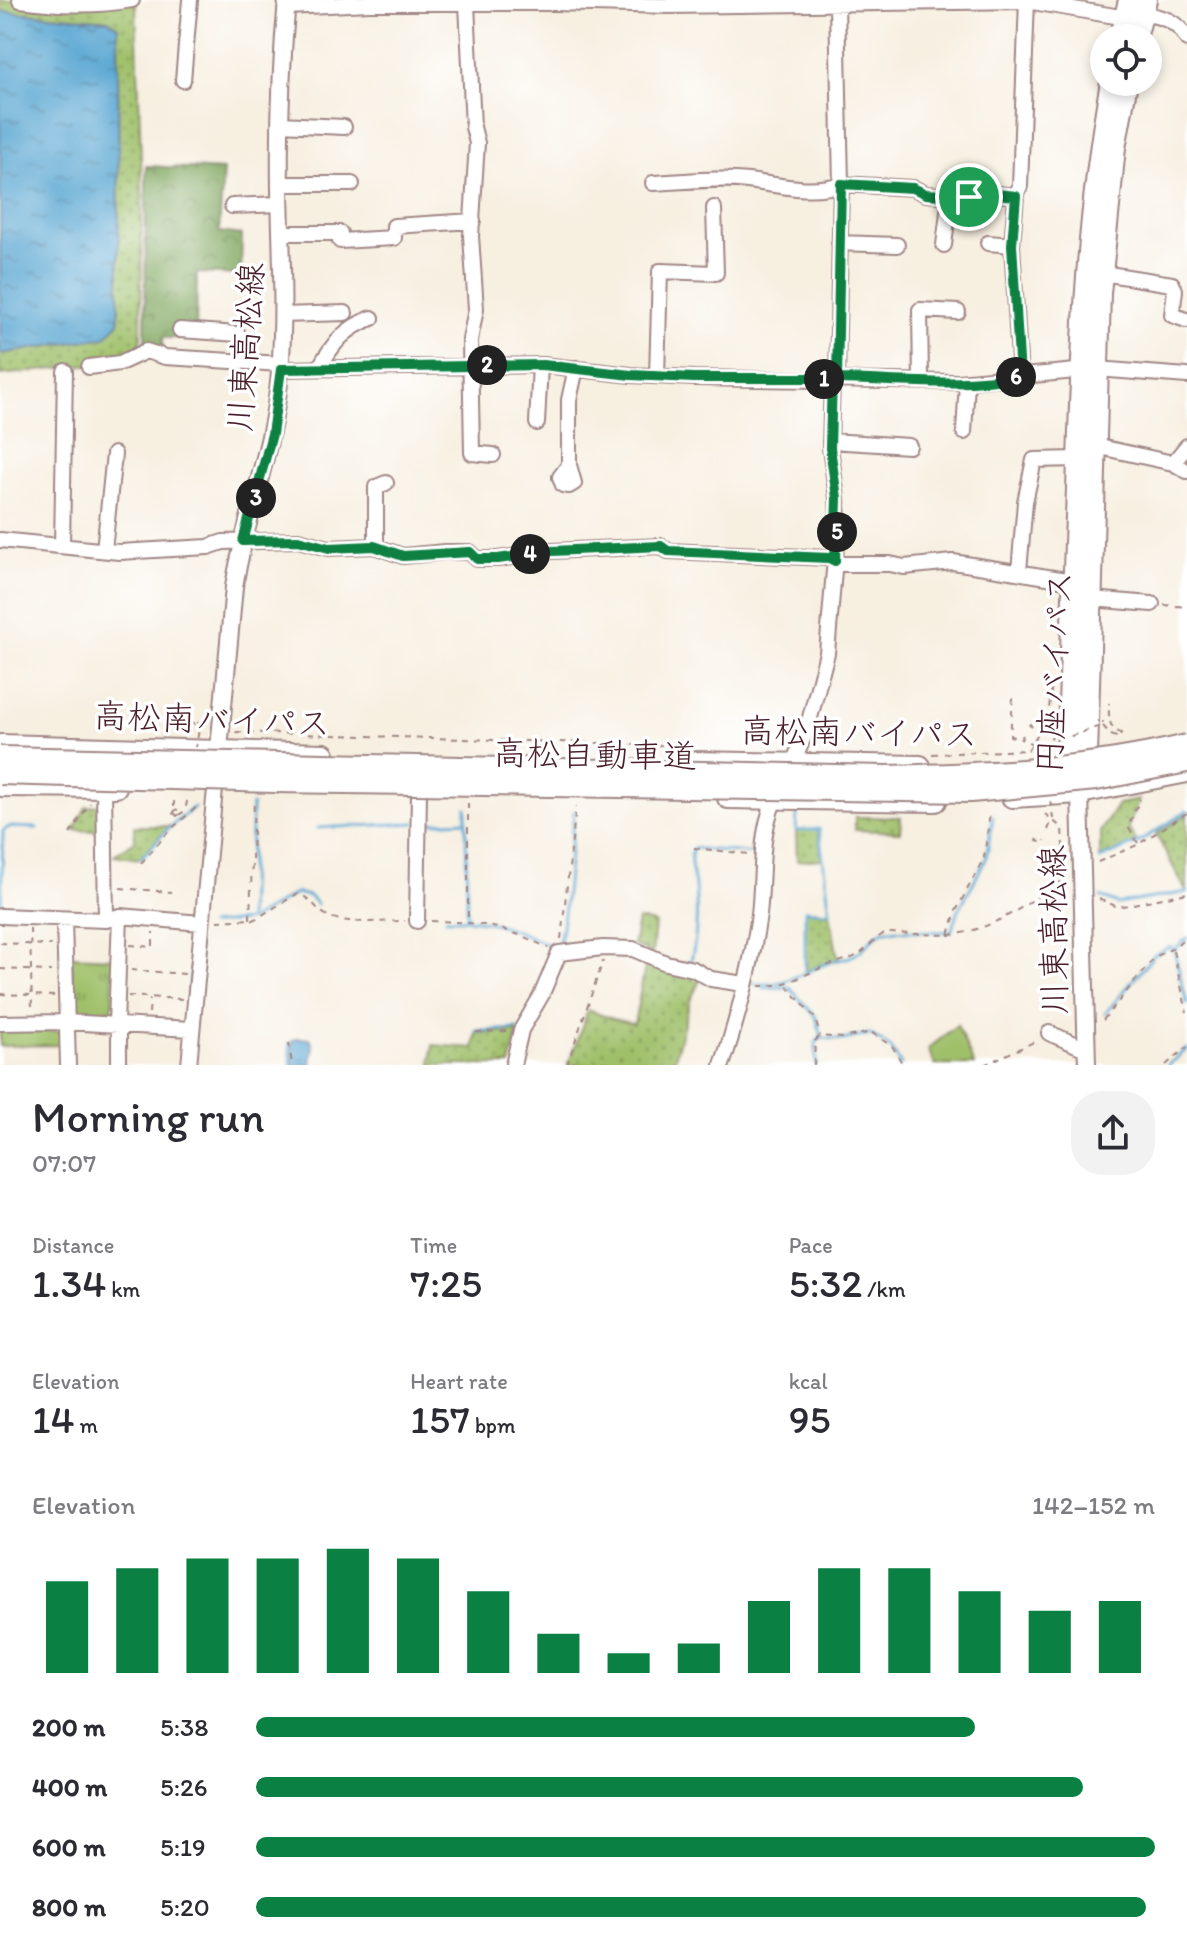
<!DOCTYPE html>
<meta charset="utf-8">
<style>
:root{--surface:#fff;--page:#f2f2f3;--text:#2b2b33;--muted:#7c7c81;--accent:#0b8043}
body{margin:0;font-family:Itim,"Klee One",sans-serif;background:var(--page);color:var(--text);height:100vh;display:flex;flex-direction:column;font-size:30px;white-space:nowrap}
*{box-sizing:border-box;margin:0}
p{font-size:26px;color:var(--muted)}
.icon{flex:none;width:44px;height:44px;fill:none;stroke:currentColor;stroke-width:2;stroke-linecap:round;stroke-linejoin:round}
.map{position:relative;height:1065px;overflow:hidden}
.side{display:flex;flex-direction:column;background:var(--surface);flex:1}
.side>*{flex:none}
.tools{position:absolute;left:1090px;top:24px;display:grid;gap:16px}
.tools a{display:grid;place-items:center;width:72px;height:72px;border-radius:50%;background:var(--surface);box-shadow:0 4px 12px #0003;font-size:40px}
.pin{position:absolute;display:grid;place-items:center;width:68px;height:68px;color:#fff;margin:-34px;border:4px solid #fff;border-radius:50%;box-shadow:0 2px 8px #0007}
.km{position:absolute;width:40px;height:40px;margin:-20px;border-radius:50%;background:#222;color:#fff;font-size:22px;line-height:40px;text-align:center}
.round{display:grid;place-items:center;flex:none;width:84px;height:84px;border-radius:32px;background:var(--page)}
.headline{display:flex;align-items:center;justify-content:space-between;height:136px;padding:0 32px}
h1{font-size:44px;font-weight:600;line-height:60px}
.figures{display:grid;grid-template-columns:repeat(3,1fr);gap:12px;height:136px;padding:8px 32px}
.figures div{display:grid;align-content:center}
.figures b{font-size:40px;font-weight:600}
.figures small{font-size:22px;font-weight:400}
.figures p{font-size:22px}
.chart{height:224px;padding:16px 32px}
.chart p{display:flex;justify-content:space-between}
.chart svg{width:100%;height:144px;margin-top:8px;stroke:var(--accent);stroke-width:6}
ul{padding:0 32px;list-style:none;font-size:26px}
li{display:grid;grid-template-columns:128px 96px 1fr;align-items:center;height:60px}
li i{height:20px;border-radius:10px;background:var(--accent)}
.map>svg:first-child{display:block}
.grass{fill:url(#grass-dots);stroke:#74704a;stroke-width:2}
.forest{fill:url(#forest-crowns);stroke:#646244;stroke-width:2}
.park{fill:url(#park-tufts);stroke:#74704a;stroke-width:2}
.garden{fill:#9fc069;stroke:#74704a;stroke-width:2}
.water{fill:url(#water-ripples);stroke:#51627e;stroke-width:2}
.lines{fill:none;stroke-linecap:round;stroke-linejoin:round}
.stream{stroke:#58a6d1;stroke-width:3}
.minor-casing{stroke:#a08786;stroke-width:18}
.major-casing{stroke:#a08786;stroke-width:20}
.highway-casing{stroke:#a08786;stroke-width:24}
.path{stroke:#a08786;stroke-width:2;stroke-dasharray:6 6;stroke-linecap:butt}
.minor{stroke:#fff;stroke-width:14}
.major{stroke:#fff;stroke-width:16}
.highway{stroke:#fff;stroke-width:20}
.highway-bridge-casing{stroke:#a08786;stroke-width:24;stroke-linecap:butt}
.path-bridge{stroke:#a08786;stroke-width:2;stroke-dasharray:6 6;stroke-linecap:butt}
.highway-bridge{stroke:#fff;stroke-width:20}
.route-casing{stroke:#fff;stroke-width:16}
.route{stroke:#0b8043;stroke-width:10}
.labels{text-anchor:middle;stroke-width:7;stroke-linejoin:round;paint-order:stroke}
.street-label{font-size:34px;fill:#4a1f2b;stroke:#fff}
</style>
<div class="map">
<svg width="1187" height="1065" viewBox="0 0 1187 1065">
<defs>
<pattern id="grass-dots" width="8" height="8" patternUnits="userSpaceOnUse" patternTransform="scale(2)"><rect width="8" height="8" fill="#9fc069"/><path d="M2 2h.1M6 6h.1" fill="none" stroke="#849b57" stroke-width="1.8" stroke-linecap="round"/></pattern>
<pattern id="forest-crowns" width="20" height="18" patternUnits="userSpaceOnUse" patternTransform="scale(2)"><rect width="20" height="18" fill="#7fa65d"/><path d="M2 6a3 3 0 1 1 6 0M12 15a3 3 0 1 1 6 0" fill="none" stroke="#6a874d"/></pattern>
<pattern id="park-tufts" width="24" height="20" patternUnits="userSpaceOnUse" patternTransform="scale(2)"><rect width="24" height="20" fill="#9fc069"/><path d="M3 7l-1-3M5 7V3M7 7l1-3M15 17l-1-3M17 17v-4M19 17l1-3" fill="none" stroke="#849b57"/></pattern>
<pattern id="water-ripples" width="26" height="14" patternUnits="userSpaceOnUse" patternTransform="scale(2)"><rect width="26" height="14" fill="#58a6d1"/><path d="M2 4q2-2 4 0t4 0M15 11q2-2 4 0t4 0" fill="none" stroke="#4b87aa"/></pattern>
</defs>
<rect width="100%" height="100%" fill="#fff"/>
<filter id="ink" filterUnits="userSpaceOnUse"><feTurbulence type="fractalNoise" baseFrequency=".0125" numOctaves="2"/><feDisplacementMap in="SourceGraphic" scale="16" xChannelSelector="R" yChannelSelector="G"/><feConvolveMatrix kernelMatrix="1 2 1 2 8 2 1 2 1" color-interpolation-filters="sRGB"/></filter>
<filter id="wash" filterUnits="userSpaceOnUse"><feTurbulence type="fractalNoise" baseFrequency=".006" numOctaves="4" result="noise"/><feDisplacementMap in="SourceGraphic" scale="32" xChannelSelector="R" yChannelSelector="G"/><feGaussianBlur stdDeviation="1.8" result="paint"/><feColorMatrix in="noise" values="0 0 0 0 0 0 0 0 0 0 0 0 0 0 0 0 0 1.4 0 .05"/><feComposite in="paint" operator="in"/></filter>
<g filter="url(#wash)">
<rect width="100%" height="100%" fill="#f7efe0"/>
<path class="grass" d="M0 0H131L136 5 142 188 141 336 139 348C106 368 39 370 0 375V354L104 337 119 322 118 27 107 20 0 11Z
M1139 800 1128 828 1137 842 1100 858V832L1118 804Z
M99 805V828L96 831 74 830 86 807Z
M1187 814V890L1186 891 1156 834Z
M855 817H901L900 832 855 830Z
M134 826H170L139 859 114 855 135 841Z
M818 829 822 859 797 861 796 831Z
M807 910 830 913 838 959 806 972 805 913Z
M638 920 655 923 652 954 633 945Z
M646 962 702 976 690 1001 673 1065H637L604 1061 603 1065H568L588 1010 613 1019 634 1024Z
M518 1031 510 1065H431L433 1045 474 1048 476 1033Z"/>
<path class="forest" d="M146 166 223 170 219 232 242 235 241 275 197 273 196 338H163L162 351 145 345Z"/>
<path class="park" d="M71 956 114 958 112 1016 109 1019 74 1018Z
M3 1029 59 1031 63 1034V1045L0 1046V1032Z"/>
<path class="garden" d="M957 1025 974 1065H935L928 1049Z"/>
<path class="water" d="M0 11 108 20 118 27 119 314V322L105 337 0 354Z
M299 1038 310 1039 313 1045 311 1065H293L292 1041Z"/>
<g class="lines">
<path class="stream" d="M466 808 467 917
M797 814 796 831 819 829 830 912 805 910V973
M422 823 466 821
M318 828 415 823
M140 859 169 828 194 807
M1100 859 1137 843 1187 811
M1101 897 1118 904 1187 892
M1 912 3 831 9 827 37 828
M446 919C492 917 516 930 555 948
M248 920 252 805
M209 925 251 920 296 893 309 896 317 904
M558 950 564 914 574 811
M1174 950 1187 1004
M690 965C697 939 698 914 695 886 693 872 688 862 693 848L758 854
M751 983C786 988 801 972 831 962 839 959 849 959 856 954 868 947 871 935 885 930L951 932 957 913 986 859 993 816
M764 988 789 987 816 1017 822 1038
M1105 1014 1154 955 1170 947 1174 950 1187 938
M185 1024 192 958
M476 1031 517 1029
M289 1043 291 1065
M816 1065V1042L822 1038 843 1040 870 1034 891 1048 901 1065
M1168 1065 1187 1049"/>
</g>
</g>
<g filter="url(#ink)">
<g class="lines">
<defs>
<path id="minor" d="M20 0C59 5 93 7 132 0
M467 4 473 127 477 143 471 236 476 309 470 340 472 453 493 455
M837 4 841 184 837 379
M287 7 369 3H554L669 6 1027 1 1132 19
M1142 13C1162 17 1177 20 1187 39
M183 80 190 0
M280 124 344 127
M653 183C684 182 717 177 748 181 778 185 811 194 841 184L913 188 926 194 969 197 997 194 1016 196
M280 184H352
M232 206 280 204
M281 233H340V241L394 238V226L473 221
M839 243 897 245
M988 243 1012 245
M944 245 950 196
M1102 273 1172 284 1175 290 1172 315 1186 320
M282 315 345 313
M180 330 238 334
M89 367 120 363 146 351 165 357 281 364
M319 368C333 343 345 328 372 318
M281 369 543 365 631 375 694 378 958 382 1097 369 1187 376
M657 376 660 271 716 273 714 208
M1020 376 1012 245 1016 196 1020 186 1027 0
M921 381 920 310 958 312
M537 423 540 365
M964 432 967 382
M830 441 909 446
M1095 446 1173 463 1187 471
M1173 463 1187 446
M569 465 560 477 563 485 569 486 574 483 569 465V400L576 368
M0 540 119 552 208 547 223 542 298 540 329 548 374 546 403 556 445 552H470L477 559H498L552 551 661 546 668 551 829 558 843 564H890L904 567 953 562 1073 581
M62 546 65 371
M374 546 376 541V487L386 483
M104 550 114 454
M1019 571 1025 502 1034 460 1078 459
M1091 599 1152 604
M790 771 807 729 827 653 838 523 837 498 830 448 832 378
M104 787 106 920
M0 916 106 920 120 916 201 923
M64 919 68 1065
M417 921 419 792
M0 1023 65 1022 191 1029
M1049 1033 1086 1049
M119 1065V1030L116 1024 120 916
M189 1065 215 789
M513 1065 521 1030 541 996 559 953 603 948 633 949 666 963 693 969 711 979 744 984
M722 1065C737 1022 753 959 759 914 764 872 758 831 778 793"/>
<path id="major" d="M218 760 234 587C246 513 274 448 280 372 285 312 281 250 280 189 279 126 281 63 287 0
M1080 793 1087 1065"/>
<path id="highway" d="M1120 38 1129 0
M1136 38 1146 0
M0 745 324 754
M692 762 920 766
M1083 777 1087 757 1100 293 1115 148 1127 82
M1075 782 1067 759C1070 660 1074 561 1078 462 1082 335 1088 208 1111 82
M0 786 116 787
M1012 797 1080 793 1187 772
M728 798 936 801"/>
</defs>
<use href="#minor" class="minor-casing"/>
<use href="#major" class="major-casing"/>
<use href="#highway" class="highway-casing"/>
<path class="path" d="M1164 605 1187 607
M1013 698 1010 736 1021 739
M1029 726 1030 724 1033 729
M1103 726 1111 735 1119 738 1121 733C1107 728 1109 716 1109 703
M236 732 690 746
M187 734 189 723H194V728L188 727
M1045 749 1052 736
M932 754 1028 750 1048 717 1052 683
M174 801V813L177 816 180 812 176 809
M468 803V920
M1045 814 1062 828 1064 862
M70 834 90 803
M1038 839 1037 841 1044 843 1045 840
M1138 843 1128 827 1140 799
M694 848 749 854
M1098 862 1137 845 1187 813
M141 863 170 830 199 805
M120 888 171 892
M1099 899 1118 907 1187 893
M250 919 254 800
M217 921 250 919 252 921 297 894C312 897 315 910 328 916 346 925 384 921 405 921
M431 921C479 922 505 926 548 948
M30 928 32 1009
M949 935C978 932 1004 919 1027 904 1041 894 1050 886 1066 880
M561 939 576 806
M0 943 51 945
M130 945 153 947V932
M1173 951 1187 1012
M0 969 51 971
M131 970 185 974
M759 986C790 987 804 973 832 964 840 961 849 960 856 956 868 950 873 938 886 933L949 935 956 911 984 858 990 813
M787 986 815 1018 820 1036
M0 994 55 996
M128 996 182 999
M149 1013 150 999
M1103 1020 1155 957 1173 948 1187 936
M476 1032 508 1031
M289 1043 292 1065
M567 1065 603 961
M814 1065 815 1041 820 1036 843 1038 871 1032 893 1047 903 1065
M984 1065 1038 1040
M1166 1065 1187 1047"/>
<use href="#minor" class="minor"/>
<use href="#major" class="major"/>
<use href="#highway" class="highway"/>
<defs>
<path id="highway-bridge" d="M0 757 886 776C988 774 1088 769 1187 745
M0 774 275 782 971 792 1096 780 1187 762"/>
</defs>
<use href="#highway-bridge" class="highway-bridge-casing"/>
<path class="path-bridge" d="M188 727 191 722 200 723 196 747
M1023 735 1021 739 1045 749V753
M1048 744 1103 725V721
M176 809 173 814 177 816 185 811 188 797
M1048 830 1053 818 1050 799"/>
<use href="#highway-bridge" class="highway-bridge"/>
</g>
</g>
<g class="lines" filter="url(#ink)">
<defs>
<path id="route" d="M969 197 926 194 913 188 841 184 837 379 832 378H694L631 375 543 365 281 369 272 434 243 541 298 540 329 548 374 546 403 556 470 552 477 559H498L552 551 661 546 668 551 829 558 835 561 837 498 830 448 832 378 837 379C898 380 961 388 1020 376L1012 245 1016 196 997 194 969 197"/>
</defs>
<use href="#route" class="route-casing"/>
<use href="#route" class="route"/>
</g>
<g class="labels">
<g class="street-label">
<text transform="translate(245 347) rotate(-86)" y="12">川東高松線</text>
<text transform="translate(1054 672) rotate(-87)" y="12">円座バイパス</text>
<text transform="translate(212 719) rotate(2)" y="12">高松南バイパス</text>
<text transform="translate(859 732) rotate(1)" y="12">高松南バイパス</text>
<text transform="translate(595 754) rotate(1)" y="12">高松自動車道</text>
<text transform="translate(1053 930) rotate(-91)" y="12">川東高松線</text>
</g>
</g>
</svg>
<div class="tools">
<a><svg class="icon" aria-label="locate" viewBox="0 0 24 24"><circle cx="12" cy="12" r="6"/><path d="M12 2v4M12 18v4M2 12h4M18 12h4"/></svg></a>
</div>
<div class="pin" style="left:969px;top:197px;background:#1e9e55"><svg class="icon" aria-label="arrive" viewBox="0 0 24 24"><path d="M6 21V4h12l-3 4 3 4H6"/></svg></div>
<b class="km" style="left:824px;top:379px">1</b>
<b class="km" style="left:487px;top:365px">2</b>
<b class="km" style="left:256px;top:498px">3</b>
<b class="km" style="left:530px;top:554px">4</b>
<b class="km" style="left:837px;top:532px">5</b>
<b class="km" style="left:1016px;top:377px">6</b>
</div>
<section class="side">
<div class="headline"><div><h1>Morning run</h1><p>07:07</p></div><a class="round"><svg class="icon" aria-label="share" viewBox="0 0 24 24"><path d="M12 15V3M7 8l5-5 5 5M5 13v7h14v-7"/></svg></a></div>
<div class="figures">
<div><p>Distance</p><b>1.34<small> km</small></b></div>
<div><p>Time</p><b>7:25</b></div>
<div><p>Pace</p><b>5:32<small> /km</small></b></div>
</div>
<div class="figures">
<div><p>Elevation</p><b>14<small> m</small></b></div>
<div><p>Heart rate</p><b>157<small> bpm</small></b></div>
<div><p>kcal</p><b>95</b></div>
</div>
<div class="chart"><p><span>Elevation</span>142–152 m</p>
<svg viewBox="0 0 160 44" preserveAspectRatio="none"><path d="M5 44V16M15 44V12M25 44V9M35 44V9M45 44V6M55 44V9M65 44V19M75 44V32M85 44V38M95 44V35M105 44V22M115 44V12M125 44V12M135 44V19M145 44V25M155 44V22"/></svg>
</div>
<ul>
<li><b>200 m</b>5:38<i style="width:80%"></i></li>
<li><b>400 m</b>5:26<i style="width:92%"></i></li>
<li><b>600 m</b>5:19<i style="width:100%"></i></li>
<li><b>800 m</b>5:20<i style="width:99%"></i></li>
</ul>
</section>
